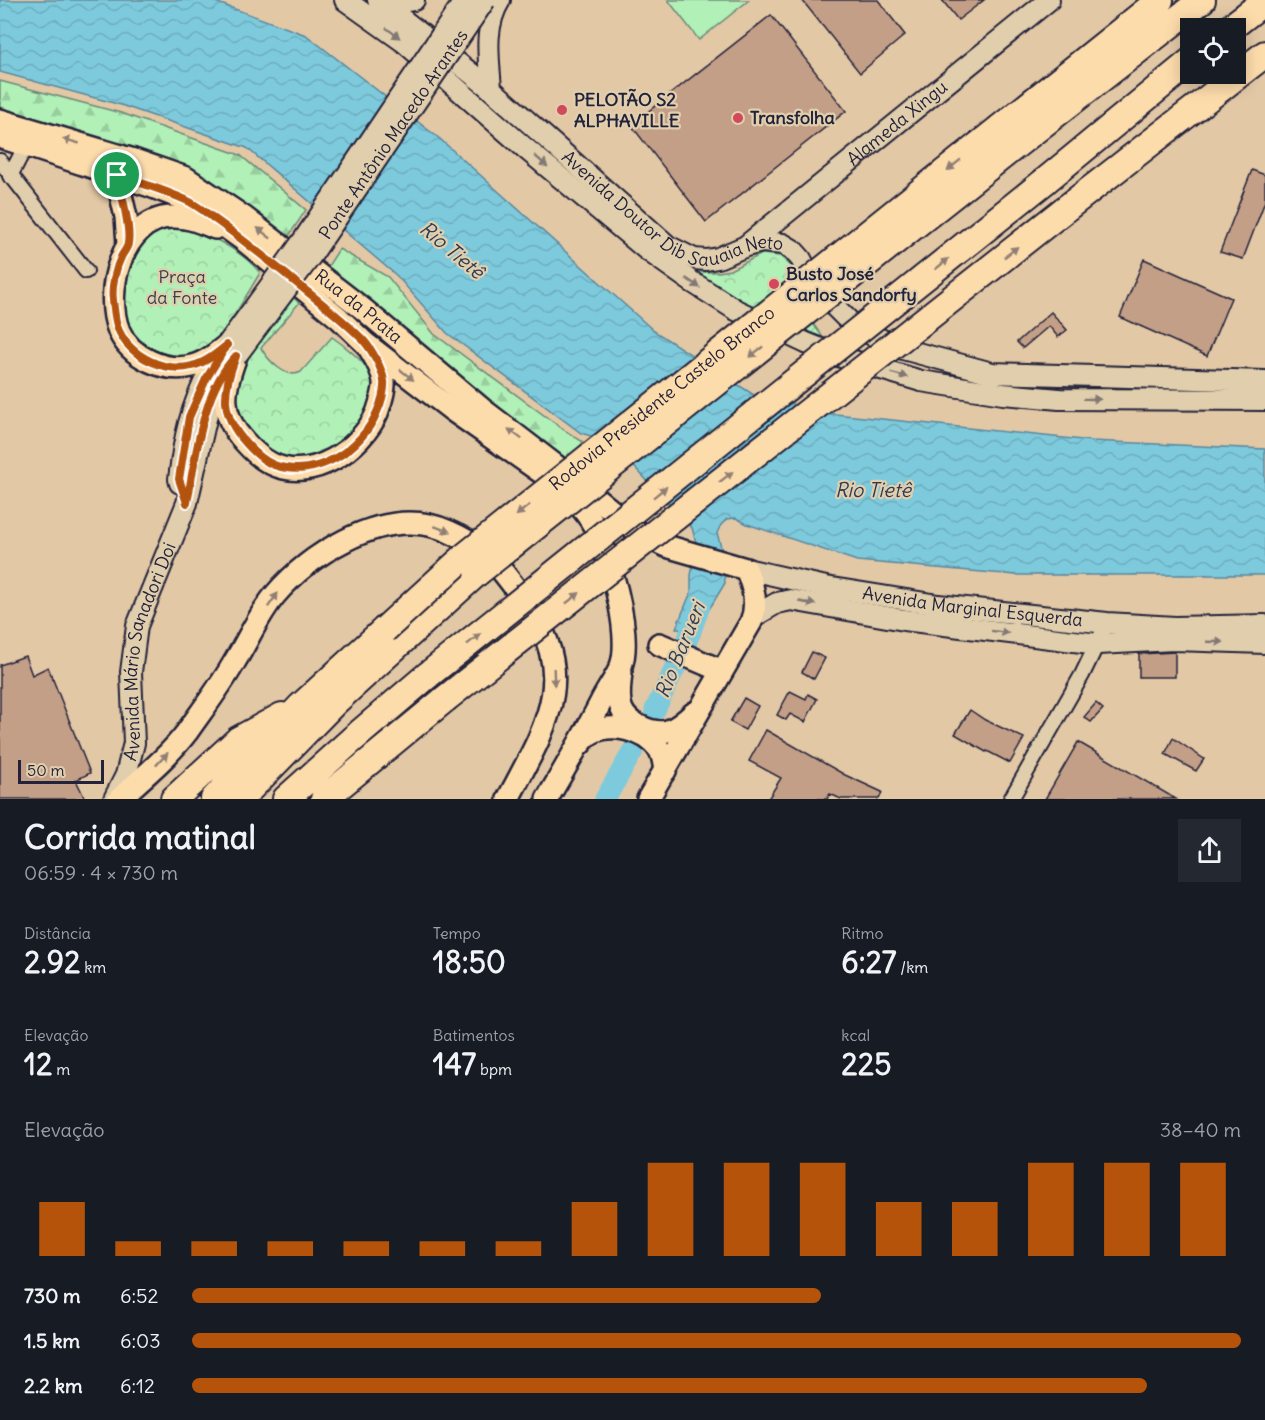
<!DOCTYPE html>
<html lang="pt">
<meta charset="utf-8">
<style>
:root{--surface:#171b24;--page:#242831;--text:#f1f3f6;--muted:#9ea1a6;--accent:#b45309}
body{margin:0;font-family:Delius,sans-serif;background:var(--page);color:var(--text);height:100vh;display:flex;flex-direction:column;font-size:22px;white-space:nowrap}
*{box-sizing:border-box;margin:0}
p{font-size:20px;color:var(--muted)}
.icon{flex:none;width:33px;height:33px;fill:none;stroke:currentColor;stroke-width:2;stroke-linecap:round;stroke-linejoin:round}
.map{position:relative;height:799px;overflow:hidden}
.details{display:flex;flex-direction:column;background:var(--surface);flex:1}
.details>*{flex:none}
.buttons{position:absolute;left:1180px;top:18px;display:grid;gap:12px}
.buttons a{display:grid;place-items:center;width:66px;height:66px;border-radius:0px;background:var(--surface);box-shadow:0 3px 15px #0003;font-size:30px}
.scale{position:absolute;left:18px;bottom:15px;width:86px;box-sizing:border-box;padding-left:6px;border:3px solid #22223b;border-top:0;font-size:16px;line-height:21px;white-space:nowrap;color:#22223b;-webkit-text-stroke:4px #e1ceac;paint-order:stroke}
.pin{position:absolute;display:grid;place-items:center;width:51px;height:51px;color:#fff;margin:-26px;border:3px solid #fff;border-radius:50%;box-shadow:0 2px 6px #0007}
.round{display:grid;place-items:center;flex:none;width:63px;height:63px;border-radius:0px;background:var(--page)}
.summary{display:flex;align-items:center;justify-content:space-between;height:102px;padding:0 24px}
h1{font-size:33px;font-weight:700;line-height:45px}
.figures{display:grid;grid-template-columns:repeat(3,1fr);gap:9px;height:102px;padding:6px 24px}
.figures div{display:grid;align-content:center}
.figures b{font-size:30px;font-weight:700}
.figures small{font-size:16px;font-weight:400}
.figures p{font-size:16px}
.chart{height:168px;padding:12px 24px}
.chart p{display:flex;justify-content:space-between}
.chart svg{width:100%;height:108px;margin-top:6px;stroke:var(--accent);stroke-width:6}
ul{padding:0 24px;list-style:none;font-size:20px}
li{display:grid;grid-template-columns:96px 72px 1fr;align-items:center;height:45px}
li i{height:15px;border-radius:8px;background:var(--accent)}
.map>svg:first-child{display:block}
.grass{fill:#b1f0b7;stroke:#6a8979;stroke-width:1.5}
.forest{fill:url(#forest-firs);stroke:#6a8979;stroke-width:1.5}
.park{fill:url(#park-crowns);stroke:#6a8979;stroke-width:1.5}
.water{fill:url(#water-waves);stroke:#59879c;stroke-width:1.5}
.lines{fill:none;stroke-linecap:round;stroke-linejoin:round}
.river{stroke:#7dcadc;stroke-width:21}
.building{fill:#c49f87;stroke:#22223b;stroke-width:1.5}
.street-casing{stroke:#22223b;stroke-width:18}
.secondary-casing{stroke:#22223b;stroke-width:24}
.primary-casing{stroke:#22223b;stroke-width:26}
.highway-casing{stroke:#22223b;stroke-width:30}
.street{stroke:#e1ceac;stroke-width:14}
.secondary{stroke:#e1ceac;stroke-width:20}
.primary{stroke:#fddcac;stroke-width:21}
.highway{stroke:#fddcac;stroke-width:26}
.secondary-bridge-casing{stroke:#22223b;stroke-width:24;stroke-linecap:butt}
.highway-bridge-casing{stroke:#22223b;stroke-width:30;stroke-linecap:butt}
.secondary-bridge{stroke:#e1ceac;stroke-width:20}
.highway-bridge{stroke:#fddcac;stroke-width:26}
.oneway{fill:#827874}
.oneway2{fill:#907f74}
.route-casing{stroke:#fff;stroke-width:12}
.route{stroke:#b45309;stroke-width:8}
.poi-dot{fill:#d1495b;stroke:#e1ceac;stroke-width:2}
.labels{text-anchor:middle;stroke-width:4.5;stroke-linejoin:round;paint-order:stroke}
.poi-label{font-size:18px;font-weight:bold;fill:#22223b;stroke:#e1ceac;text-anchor:start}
.street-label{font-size:18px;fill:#22223b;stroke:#e1ceac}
.park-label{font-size:18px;fill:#37414e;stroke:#e1ceac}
.water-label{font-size:20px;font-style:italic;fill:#303b53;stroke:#e1ceac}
</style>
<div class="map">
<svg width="1265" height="799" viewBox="0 0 1265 799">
<defs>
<pattern id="forest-firs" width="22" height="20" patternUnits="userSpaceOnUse" patternTransform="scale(1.5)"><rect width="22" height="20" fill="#b1f0b7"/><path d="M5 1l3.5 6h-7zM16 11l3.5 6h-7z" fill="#98ce9e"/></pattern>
<pattern id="park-crowns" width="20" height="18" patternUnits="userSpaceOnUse" patternTransform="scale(1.5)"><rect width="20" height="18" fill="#b1f0b7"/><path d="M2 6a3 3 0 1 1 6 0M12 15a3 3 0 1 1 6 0" fill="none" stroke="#98ce9e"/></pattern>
<pattern id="water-waves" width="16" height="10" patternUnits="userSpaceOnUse" patternTransform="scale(1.5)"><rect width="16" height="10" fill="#7dcadc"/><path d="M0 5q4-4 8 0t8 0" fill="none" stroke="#6cadbe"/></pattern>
</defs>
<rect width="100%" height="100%" fill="#e3c8a6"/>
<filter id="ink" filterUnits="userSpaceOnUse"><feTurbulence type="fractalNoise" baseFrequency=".0167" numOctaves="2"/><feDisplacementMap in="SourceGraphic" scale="12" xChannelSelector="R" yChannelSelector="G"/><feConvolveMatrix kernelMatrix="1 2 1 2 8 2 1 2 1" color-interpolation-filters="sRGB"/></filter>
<g filter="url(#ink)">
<path class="grass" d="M668 0H749L699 40Z"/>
<path class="forest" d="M0 81 121 113 240 155 306 210 286 240 0 112Z
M339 249 388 277 434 334 564 430 605 456 578 476 321 277Z"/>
<path class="park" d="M180 226C206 232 243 251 260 273 248 292 222 340 204 351 194 358 179 359 168 357 119 348 112 283 137 249 141 244 144 238 149 235 159 229 169 227 180 226Z
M762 254 780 256 791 266 799 280 796 300 827 343 818 342 804 327 750 309 695 275 697 272H719L730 270Z
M294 298 299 303 261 348C268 360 286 380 301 372L332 337C341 343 360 358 366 367 400 416 305 486 260 447 255 442 251 434 247 429 233 410 234 384 244 363 254 343 279 317 294 298Z"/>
<path class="water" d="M0 0H210L306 35 440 139 654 331 754 395 835 414 1092 441 1265 449V575H1016L857 561 747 524 736 518 727 519 721 525 717 533 723 554 725 583 705 616 699 637 676 628 691 592V575L697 546 692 528 622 454 601 439 581 433 447 333 397 276 247 148 121 105 0 72Z"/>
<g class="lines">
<path class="river" d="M655 710 684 649 700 606
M605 799 633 751"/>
</g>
<path class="building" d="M802 0H878L905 35 860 73Z
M942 0H984L958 20Z
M771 15 846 111 706 222 631 125Z
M1252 170 1265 175V201L1243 259 1220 252Z
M1144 259 1231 298 1207 356 1120 317Z
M1051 312 1067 330 1058 337 1049 326 1023 348 1017 342Z
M812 652 825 658 814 679 802 672Z
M1175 652V677H1139V654Z
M25 656 32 675 48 667 90 773 76 780 85 799H0V665Z
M790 691 806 699 808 694 817 699 805 722 790 714 786 720 777 715Z
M744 698 758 706 745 730 730 722Z
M1096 703 1103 709 1091 722 1084 717Z
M970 710 985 720 1024 738 1010 763 987 751 986 752 955 734Z
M766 730 845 775 882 792 879 799H841L830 794 827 799H768L781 778 749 761Z
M1173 738 1204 759 1196 771 1165 754Z
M1078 742 1176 799H1045Z"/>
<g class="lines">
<defs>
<path id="street" d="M0 161 86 271
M10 176 21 155 31 146
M1011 799 1082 675 1107 623"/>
<g id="secondary">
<path d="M345 0 404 42 525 148 647 250 692 282 736 310 806 343 844 358 921 381 1003 394 1059 399 1265 400"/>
<path id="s1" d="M378 0 491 89 668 246 694 259 706 260 718 258 746 246 762 242 783 244 793 250 801 259 812 280 828 300 849 321 862 330 899 348 992 373 1265 381"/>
<path d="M379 1 402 2 414 0"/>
<path d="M491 89C489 59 483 27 500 0"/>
<path id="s2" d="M748 244 1049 0"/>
<path d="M180 483 179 479C184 438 190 408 210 371"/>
<path id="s3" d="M746 569 826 587 938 605 1107 623 1175 627 1265 625"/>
<path d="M753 617 777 603 791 600 904 620 1098 644 1174 640 1265 643"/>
<path id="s4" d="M114 799 126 775 134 743 131 672 137 626 187 503 210 401 225 367 232 360"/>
</g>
<g id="primary">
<path id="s5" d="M0 120 134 160 186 178 245 218 363 309 482 409 568 475 640 534 666 546 746 569C753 585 758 606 751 622L648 799"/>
<path d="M0 137 150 186 191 202 246 242 339 318 365 343 452 410 555 482C568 493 581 505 590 519 608 547 633 634 621 666 616 678 607 690 601 702 584 735 566 767 547 799"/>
<path d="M114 165 126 217 128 244"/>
<path d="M215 228C200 222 187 216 171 217 122 219 103 292 119 331 130 357 165 373 192 366 205 363 216 354 227 345"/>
<path d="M236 356C224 388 218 413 244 441 252 450 261 459 272 464 312 483 361 449 377 413 380 404 385 391 384 382 383 370 375 358 369 348"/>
<path d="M659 644 722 671"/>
<path d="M621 672C620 684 617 699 622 710 625 717 632 723 639 726 664 738 674 731 694 713"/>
<path d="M580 744C583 741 586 736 590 734 610 721 645 730 659 749 663 755 664 764 665 771"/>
<path d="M119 799C142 778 168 757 187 732 203 709 221 686 235 661 248 640 259 614 275 595 309 555 374 514 429 525 443 528 459 536 471 543 493 556 511 582 526 603 580 677 545 728 508 799"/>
</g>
<path id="highway" d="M1230 28 1265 1
M1000 128 1160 0
M1015 146 1202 0
M1045 181 1191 61
M1064 210 1265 54
M174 799 238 740 282 716
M214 799 301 706 384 630
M240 799 334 703 478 572
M286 799 354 738 428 675
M324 799 445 699"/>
</defs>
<use href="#street" class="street-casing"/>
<use href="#secondary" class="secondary-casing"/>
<use href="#primary" class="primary-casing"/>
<use href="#highway" class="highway-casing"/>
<use href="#street" class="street"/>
<use href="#secondary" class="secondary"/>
<use href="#primary" class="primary"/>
<use href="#highway" class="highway"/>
<defs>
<g id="secondary-bridge">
<path d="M227 345 302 242 465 0"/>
<path id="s6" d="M236 356 311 256 485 0"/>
</g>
<g id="highway-bridge">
<path d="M478 572 1015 146"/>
<path id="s7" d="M384 630 464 557 1000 128"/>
<path d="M428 675 1045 181"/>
<path d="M445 699 1064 210"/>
</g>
</defs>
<use href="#secondary-bridge" class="secondary-bridge-casing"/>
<use href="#highway-bridge" class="highway-bridge-casing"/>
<use href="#secondary-bridge" class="secondary-bridge"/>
<use href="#highway-bridge" class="highway-bridge"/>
</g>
<defs><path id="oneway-solid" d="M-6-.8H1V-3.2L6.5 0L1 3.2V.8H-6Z" transform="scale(1.5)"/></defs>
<g class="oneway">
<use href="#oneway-solid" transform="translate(393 33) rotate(37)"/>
<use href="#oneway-solid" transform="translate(541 161) rotate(41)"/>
<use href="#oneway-solid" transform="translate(693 283) rotate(34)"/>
<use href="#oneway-solid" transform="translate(899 375) rotate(15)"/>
<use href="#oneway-solid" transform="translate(1092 399) rotate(1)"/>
<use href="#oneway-solid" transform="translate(807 603) rotate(11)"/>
<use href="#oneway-solid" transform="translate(1000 632) rotate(7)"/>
<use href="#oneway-solid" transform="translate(1215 642) rotate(2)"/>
</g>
<g class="oneway2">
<use href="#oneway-solid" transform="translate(71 141) rotate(-164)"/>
<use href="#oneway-solid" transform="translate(954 165) rotate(141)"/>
<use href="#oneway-solid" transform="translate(264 233) rotate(-142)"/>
<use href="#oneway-solid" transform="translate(1011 252) rotate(-38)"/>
<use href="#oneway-solid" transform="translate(942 264) rotate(-39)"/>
<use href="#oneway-solid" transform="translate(756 352) rotate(142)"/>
<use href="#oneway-solid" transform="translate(407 375) rotate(38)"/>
<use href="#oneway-solid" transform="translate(515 434) rotate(-143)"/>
<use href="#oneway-solid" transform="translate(726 477) rotate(-38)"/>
<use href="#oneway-solid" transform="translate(660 492) rotate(-39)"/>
<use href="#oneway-solid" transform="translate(523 510) rotate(141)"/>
<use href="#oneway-solid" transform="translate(442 529) rotate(21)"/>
<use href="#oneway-solid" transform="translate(573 598) rotate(-38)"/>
<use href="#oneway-solid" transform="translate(273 600) rotate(-55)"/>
<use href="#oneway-solid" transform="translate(474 639) rotate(-38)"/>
<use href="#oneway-solid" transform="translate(554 677) rotate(88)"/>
<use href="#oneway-solid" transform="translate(162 759) rotate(-47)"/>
</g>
</g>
<g class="lines" filter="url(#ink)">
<defs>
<path id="route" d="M117 175C141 183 167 191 190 202 199 207 208 214 216 220 241 238 264 257 288 276 313 297 341 317 364 341 372 350 382 368 384 381 385 390 381 404 377 412 362 449 316 480 274 465 263 461 254 452 246 443 219 414 223 390 236 356 202 391 196 456 187 503L179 479 189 417 206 379 227 345C216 354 205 363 192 366 165 373 131 357 119 331 115 323 114 309 113 300 111 286 116 267 122 255 124 252 128 247 128 243 131 227 121 192 117 175Z"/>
</defs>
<use href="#route" class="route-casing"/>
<use href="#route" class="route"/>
</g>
<g class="poi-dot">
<circle cx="562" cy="110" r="6"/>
<circle cx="738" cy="118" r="6"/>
<circle cx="774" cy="284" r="6"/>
</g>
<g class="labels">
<g class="poi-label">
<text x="574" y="106">PELOTÃO S2<tspan x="574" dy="21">ALPHAVILLE</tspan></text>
<text x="750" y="124">Transfolha</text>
<text x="786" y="280">Busto José<tspan x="786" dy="21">Carlos Sandorfy</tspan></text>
</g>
<g class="street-label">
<text dy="6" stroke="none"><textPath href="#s2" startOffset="192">Alameda Xingu</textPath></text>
<text dy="6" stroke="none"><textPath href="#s6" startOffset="272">Ponte Antônio Macedo Arantes</textPath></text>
<text dy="6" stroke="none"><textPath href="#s1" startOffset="372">Avenida Doutor Dib Sauaia Neto</textPath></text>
<text dy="6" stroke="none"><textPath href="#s5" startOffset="410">Rua da Prata</textPath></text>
<text dy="6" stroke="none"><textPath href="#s7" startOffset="362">Rodovia Presidente Castelo Branco</textPath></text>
<text dy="6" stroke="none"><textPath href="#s3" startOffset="230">Avenida Marginal Esquerda</textPath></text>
<text dy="6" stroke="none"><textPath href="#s4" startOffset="154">Avenida Mário Sanadori Doi</textPath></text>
</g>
<g class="park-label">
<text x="182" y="283">Praça<tspan x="182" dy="21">da Fonte</tspan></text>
</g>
<g class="water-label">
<text transform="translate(452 250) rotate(40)" y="7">Rio Tietê</text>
<text x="873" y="497">Rio Tietê</text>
<text transform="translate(680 650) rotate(-68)" y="7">Rio Barueri</text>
</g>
</g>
</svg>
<div class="buttons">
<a><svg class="icon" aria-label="locate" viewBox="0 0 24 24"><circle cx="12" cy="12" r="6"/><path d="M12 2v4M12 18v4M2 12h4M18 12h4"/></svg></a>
</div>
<div class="scale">50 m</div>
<div class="pin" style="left:117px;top:175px;background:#1e9e55"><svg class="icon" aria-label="arrive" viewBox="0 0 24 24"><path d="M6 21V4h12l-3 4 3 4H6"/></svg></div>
</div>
<section class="details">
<div class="summary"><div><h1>Corrida matinal</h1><p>06:59 · 4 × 730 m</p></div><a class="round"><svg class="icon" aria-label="share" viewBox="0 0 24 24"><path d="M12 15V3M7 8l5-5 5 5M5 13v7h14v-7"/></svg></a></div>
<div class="figures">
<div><p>Distância</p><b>2.92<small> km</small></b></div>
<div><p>Tempo</p><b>18:50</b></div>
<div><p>Ritmo</p><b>6:27<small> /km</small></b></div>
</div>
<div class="figures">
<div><p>Elevação</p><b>12<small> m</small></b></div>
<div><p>Batimentos</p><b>147<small> bpm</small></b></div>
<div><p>kcal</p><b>225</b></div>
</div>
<div class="chart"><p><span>Elevação</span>38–40 m</p>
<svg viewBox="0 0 160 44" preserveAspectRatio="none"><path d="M5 44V22M15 44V38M25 44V38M35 44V38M45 44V38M55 44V38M65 44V38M75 44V22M85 44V6M95 44V6M105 44V6M115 44V22M125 44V22M135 44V6M145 44V6M155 44V6"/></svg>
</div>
<ul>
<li><b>730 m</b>6:52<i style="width:60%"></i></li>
<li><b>1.5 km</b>6:03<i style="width:100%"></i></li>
<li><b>2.2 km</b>6:12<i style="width:91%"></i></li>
</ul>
</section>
